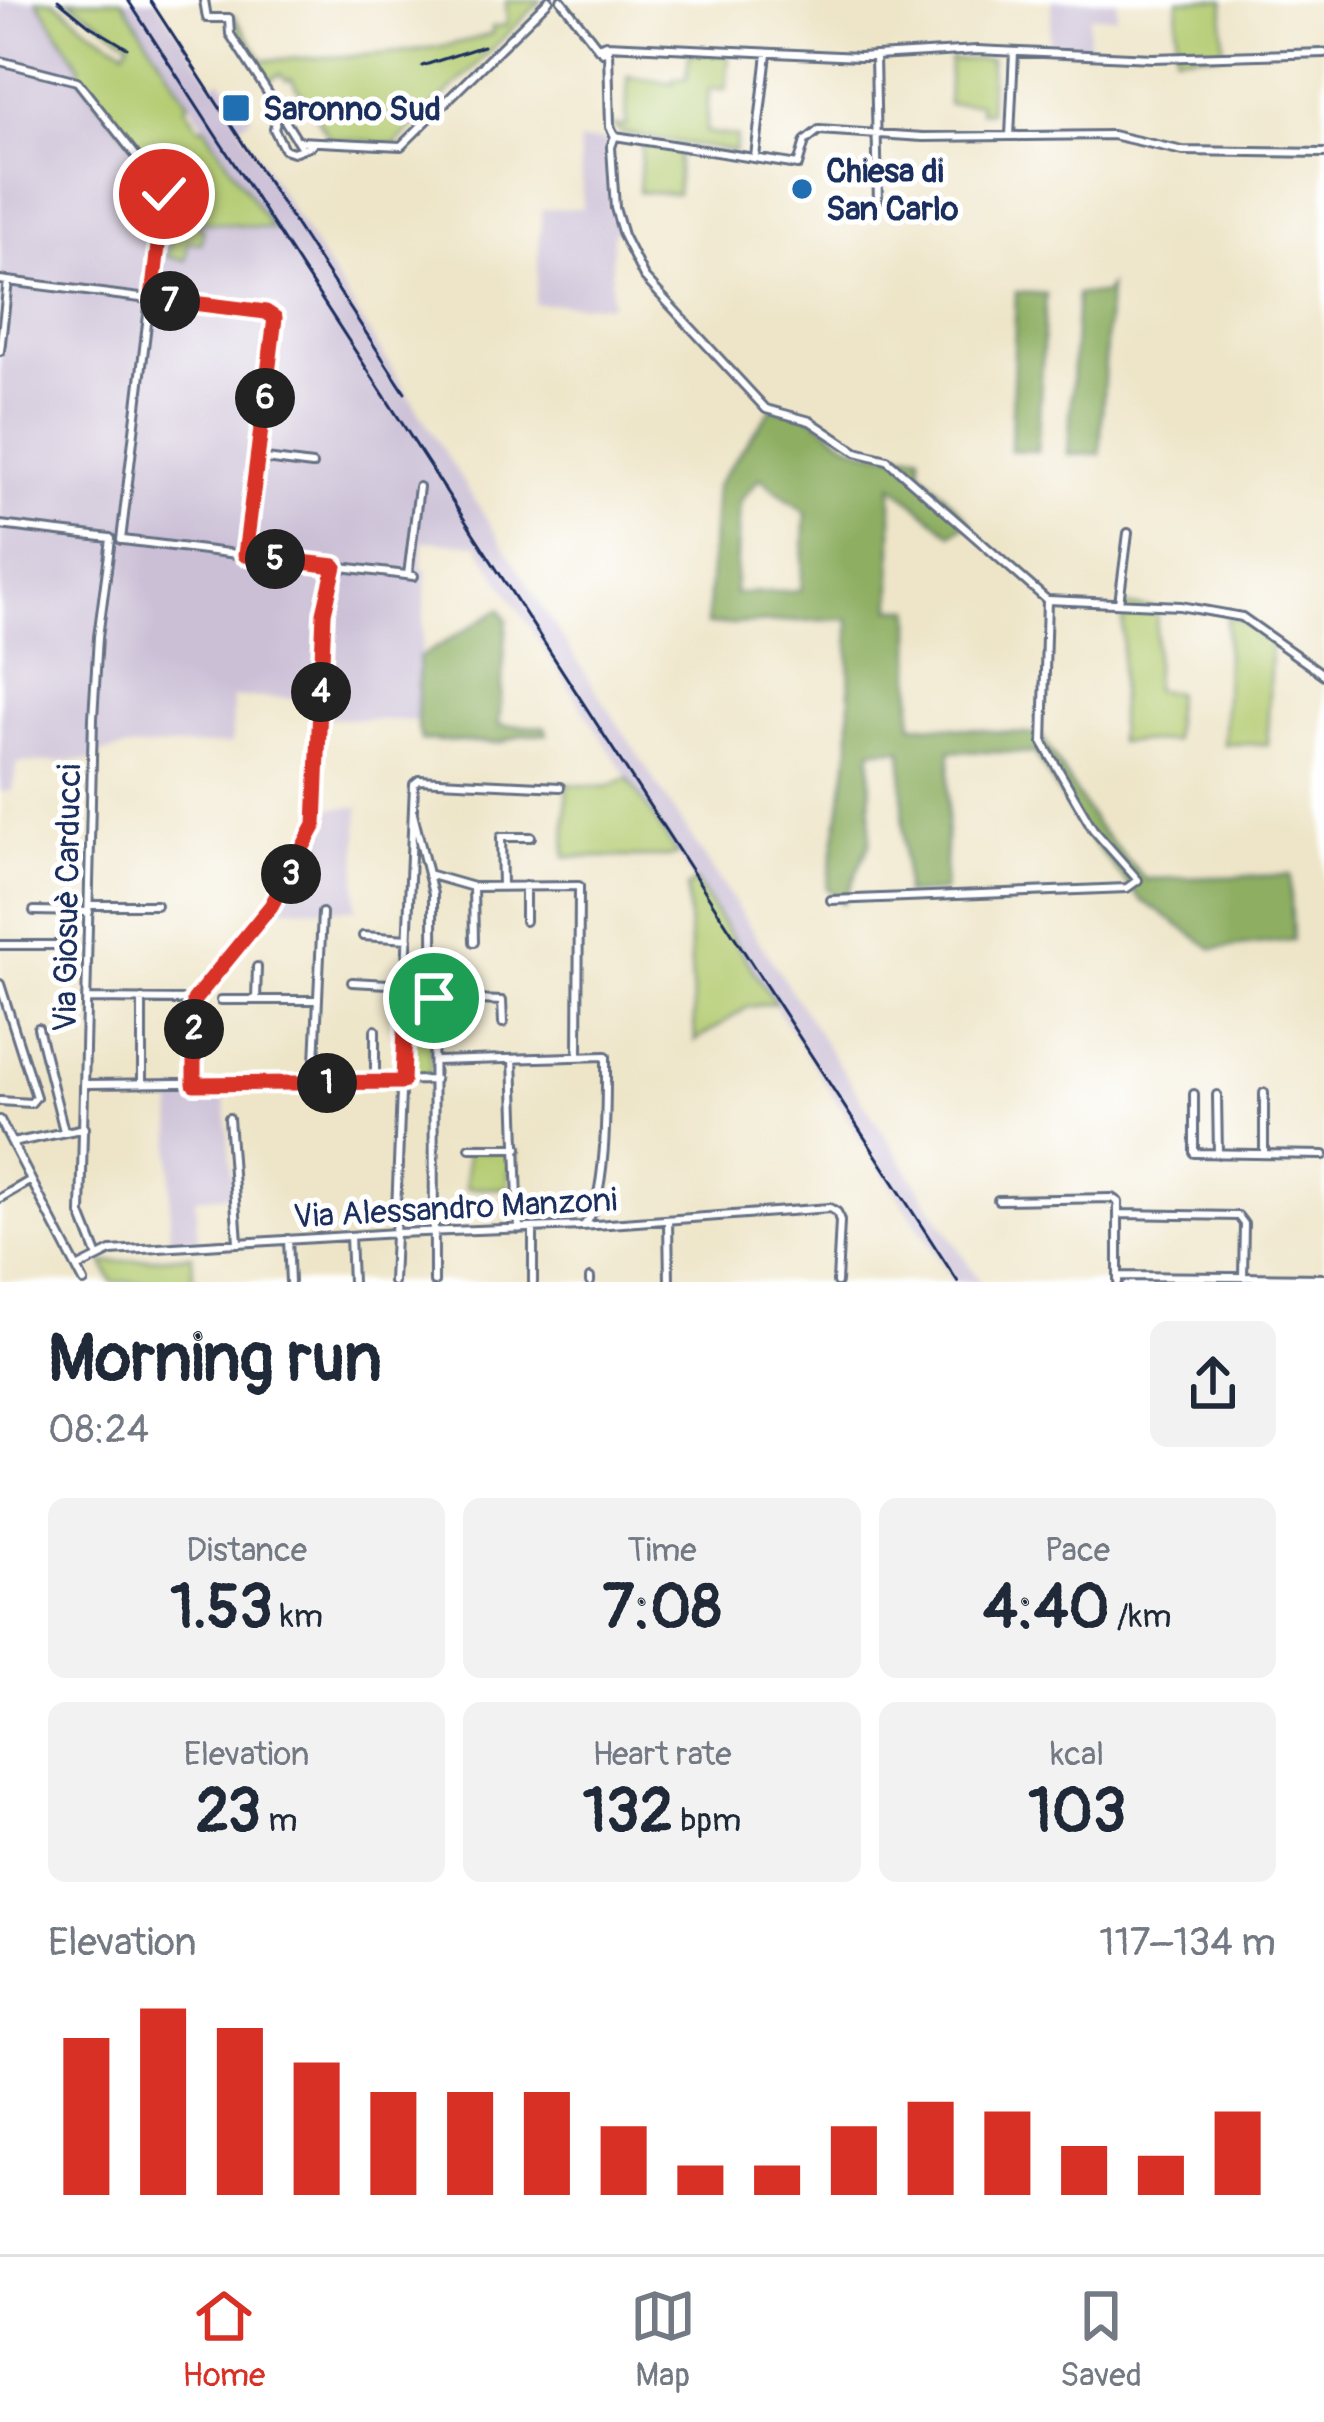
<!DOCTYPE html>
<meta charset="utf-8">
<style>
:root{--surface:#fff;--page:#f2f2f3;--text:#1f2937;--muted:#747a83;--line:#e0e1e3;--accent:#d93025}
body{margin:0;font-family:Pangolin,sans-serif;background:var(--page);color:var(--text);height:100vh;display:flex;flex-direction:column;font-size:45px;white-space:nowrap}
*{box-sizing:border-box;margin:0}
p{font-size:39px;color:var(--muted)}
.icon{flex:none;width:66px;height:66px;fill:none;stroke:currentColor;stroke-width:2;stroke-linecap:round;stroke-linejoin:round}
.map{position:relative;height:1282px;overflow:hidden}
.details{display:flex;flex-direction:column;background:var(--surface);flex:1}
.details>*{flex:none}
.pin{position:absolute;display:grid;place-items:center;width:102px;height:102px;color:#fff;margin:-51px;border:6px solid #fff;border-radius:50%;box-shadow:0 3px 12px #0007}
.km{position:absolute;width:60px;height:60px;margin:-30px;border-radius:50%;background:#222;color:#fff;font-size:33px;line-height:60px;text-align:center}
.round{display:grid;place-items:center;flex:none;width:126px;height:126px;border-radius:18px;background:var(--page)}
.summary{display:flex;align-items:center;justify-content:space-between;height:204px;padding:0 48px}
h1{font-size:66px;font-weight:700;line-height:90px}
.figures{display:grid;grid-template-columns:repeat(3,1fr);gap:18px;height:204px;padding:12px 48px}
.figures div{display:grid;align-content:center;border-radius:18px;background:var(--page);text-align:center}
.figures b{font-size:60px;font-weight:700}
.figures small{font-size:33px;font-weight:400}
.figures p{font-size:33px}
.chart{height:336px;padding:24px 48px}
.chart p{display:flex;justify-content:space-between}
.chart svg{width:100%;height:216px;margin-top:12px;stroke:var(--accent);stroke-width:6}
.tab-bar{display:flex;justify-content:space-around;align-items:center;height:168px;border-top:3px solid var(--line);background:var(--surface);font-size:33px;color:var(--muted)}
.tab-bar a{display:grid;justify-items:center;gap:6px}
.tab-bar .current{color:var(--accent)}
.map>svg:first-child{display:block}
.industrial{fill:#cbbfd5}
.green{fill:#b3cb70;stroke:#677d67;stroke-width:3}
.forest{fill:#8eaf62;stroke:#546f60;stroke-width:3;fill-rule:evenodd}
.lines{fill:none;stroke-linecap:round;stroke-linejoin:round}
.street-casing{stroke:#656f83;stroke-width:12}
.street{stroke:#fff;stroke-width:6}
.rail{stroke:#1b2f5e;stroke-width:3}
.route-casing{stroke:#fff;stroke-width:24}
.route{stroke:#d93025;stroke-width:15}
.poi-dot{fill:#1f6fb2;stroke:#fff;stroke-width:4.5}
.labels{text-anchor:middle;stroke-width:10;stroke-linejoin:round;paint-order:stroke}
.poi-label{font-size:33px;font-weight:bold;fill:#1b2f5e;stroke:#fff;text-anchor:start}
.street-label{font-size:33px;fill:#1b2f5e;stroke:#fff}
</style>
<div class="map">
<svg width="1324" height="1282" viewBox="0 0 1324 1282">
<rect width="100%" height="100%" fill="#fff"/>
<filter id="ink" filterUnits="userSpaceOnUse"><feTurbulence type="fractalNoise" baseFrequency=".00833" numOctaves="2"/><feDisplacementMap in="SourceGraphic" scale="24" xChannelSelector="R" yChannelSelector="G"/><feConvolveMatrix kernelMatrix="1 2 1 2 8 2 1 2 1" color-interpolation-filters="sRGB"/></filter>
<filter id="wash" filterUnits="userSpaceOnUse"><feTurbulence type="fractalNoise" baseFrequency=".004" numOctaves="4" result="noise"/><feDisplacementMap in="SourceGraphic" scale="48" xChannelSelector="R" yChannelSelector="G"/><feGaussianBlur stdDeviation="2.7" result="paint"/><feColorMatrix in="noise" values="0 0 0 0 0 0 0 0 0 0 0 0 0 0 0 0 0 1.4 0 .05"/><feComposite in="paint" operator="in"/></filter>
<g filter="url(#wash)">
<rect width="100%" height="100%" fill="#eee5c8"/>
<path class="industrial" d="M0 0H37L81 69 77 73 166 188 165 226 188 242 195 221 271 228 122 0H156L213 84 221 79 230 92 234 90 252 117 239 126 530 588 980 1282H954L477 545 424 541 421 568 427 569 417 721 323 718 322 698H233L232 744 130 748 100 753 99 760 18 763 12 791 0 792Z
M1052 0H1117V17L1090 16 1088 52 1049 51Z
M606 140 611 207 619 208 623 231 613 232 611 305 535 304 542 209 583 208 579 141Z
M359 807 356 909 273 908 307 853 318 825 320 808Z
M173 1091H224L233 1195 195 1198 198 1239 169 1240Z"/>
<path class="green" d="M37 0H54L87 27 125 50 129 42 68 0H122L189 103 185 107 200 128 204 126 272 229 197 221 203 231 201 243 188 242 186 260 168 257 172 228 165 226 166 188 77 73 81 68Z
M506 0H542L396 144 330 138 291 78 287 80 280 74 269 80 237 30 233 15 263 60C340 56 418 57 492 34V27L507 25Z
M1178 0H1224L1223 54 1176 55Z
M689 53 729 55 726 89 709 88 706 132 737 137 735 152 621 133 614 126H626L628 76 673 83 674 78 687 79Z
M991 59 989 112H980L979 103 948 104 950 60Z
M642 145 679 151 677 194 639 192Z
M1124 606 1157 608 1154 690 1175 692 1173 741 1118 742Z
M1227 617 1240 620 1271 640 1267 744H1224Z
M628 778 677 854 669 857H565L567 784 607 787Z
M695 881 775 1003 748 1007 695 1041 687 887Z
M408 1001 431 1002 430 1076 405 1077Z
M467 1151H516V1171H509L508 1188H466Z
M192 1255 193 1282H112L103 1263Z"/>
<path class="forest" d="M1109 287 1100 454 1068 455 1077 294H1104Z
M1016 292 1046 294 1037 451 1011 450Z
M771 409C819 410 811 421 846 442 868 456 896 453 920 454L921 470 971 522 951 534 892 485V609H912V725C956 725 997 734 1040 734L1096 825 1145 879 1290 875 1293 940 1213 949 1140 899 1078 825 1035 753 950 751 944 891 905 894 902 749 871 750 870 843 843 903 827 888 850 746 849 619 707 625 716 486ZM760 478 806 513 801 590 735 594 740 501Z
M500 609 507 619 499 725 545 727 547 734 522 735 500 743 421 740 417 722 419 658Z"/>
</g>
<g filter="url(#ink)">
<g class="lines">
<defs>
<path id="street" d="M204 0 207 18H229L230 34 286 121
M561 0 599 49
M606 44 608 50 602 52 600 46Z
M607 45 859 57 977 50 1153 58 1324 53
M608 50 610 127 615 136 611 147 615 208 623 235 644 277 766 409 810 421 856 452 887 460 1047 600
M875 56 878 204
M0 61 77 81 163 190 121 540
M279 112 274 129 284 149 293 152 312 145
M285 121 300 145
M615 136 798 165 805 141 819 130 923 137 1112 135 1183 151 1324 153
M1010 136 1014 52
M299 141 401 146 549 0
M755 157 767 54
M0 280 273 315 275 322 245 555
M0 351 8 281
M258 458 312 465
M0 525 110 538
M123 540 414 576
M408 575 419 487
M1048 600 1180 606 1242 617 1324 675
M1119 603 1128 533
M413 814 433 894 434 1282
M431 875 473 887 579 886 578 1057
M502 886 501 837H531
M525 886V921
M473 887 474 942
M831 900 1127 888 1138 880 1093 829 1043 743 1047 600
M89 905H156
M34 911 89 912
M363 936 408 939
M0 945H64
M352 982 407 985
M0 984 36 1097 31 1103 0 1101
M406 997 502 1001 503 1023
M88 999 194 1000 271 906 315 825 324 613 335 566
M194 1000V1084
M221 1000H318
M256 1000 257 967
M38 1028 64 1131
M513 1059 519 1229
M435 1061 606 1056C606 1091 608 1202 585 1224
M314 1083 322 913
M375 1083V1030
M87 1084 435 1080
M142 1084V999
M1194 1094V1153L1324 1155
M1217 1095 1218 1154
M229 1118 238 1242
M0 1120 84 1282
M12 1143 85 1128
M470 1148H518
M1264 1154V1093
M0 1198 31 1180
M998 1200 1112 1198 1118 1202V1282
M1119 1214 1238 1216 1244 1224 1243 1277
M668 1220 669 1282
M533 1228V1282
M350 1236 352 1282
M288 1239 290 1282
M98 1257 81 1214 93 718 98 637 111 539
M77 1268 111 1251 396 1233 582 1226 830 1208 837 1212 840 1221 837 1282
M1118 1276 1324 1278
M393 1282 414 784 419 780 560 787
M590 1282V1278"/>
</defs>
<use href="#street" class="street-casing"/>
<use href="#street" class="street"/>
<path class="rail" d="M58 0 90 26 127 48
M128 0 958 1282
M150 0 405 393
M422 66 483 46"/>
</g>
</g>
<g class="lines" filter="url(#ink)">
<defs>
<path id="route" d="M164 194 152 298 266 312 275 318 245 555 335 566 324 613 315 825 271 906 194 1000V1084L403 1082 406 997 434 998"/>
</defs>
<use href="#route" class="route-casing"/>
<use href="#route" class="route"/>
</g>
<g class="poi-dot">
<rect x="221" y="93" width="30" height="30" rx="6"/>
<circle cx="802" cy="189" r="12"/>
</g>
<g class="labels">
<g class="poi-label">
<text x="263" y="120">Saronno Sud</text>
<text x="826" y="182">Chiesa di<tspan x="826" dy="38">San Carlo</tspan></text>
</g>
<g class="street-label">
<text transform="translate(66 898) rotate(-89)" y="12">Via Giosuè Carducci</text>
<text transform="translate(455 1207) rotate(-3)" y="12">Via Alessandro Manzoni</text>
</g>
</g>
</svg>
<div class="pin" style="left:434px;top:998px;background:#1e9e55"><svg class="icon" aria-label="arrive" viewBox="0 0 24 24"><path d="M6 21V4h12l-3 4 3 4H6"/></svg></div>
<div class="pin" style="left:164px;top:194px;background:#d93025"><svg class="icon" aria-label="check" viewBox="0 0 24 24"><path d="M5 12l5 5 9-10"/></svg></div>
<b class="km" style="left:327px;top:1083px">1</b>
<b class="km" style="left:194px;top:1029px">2</b>
<b class="km" style="left:291px;top:874px">3</b>
<b class="km" style="left:321px;top:692px">4</b>
<b class="km" style="left:275px;top:559px">5</b>
<b class="km" style="left:265px;top:398px">6</b>
<b class="km" style="left:170px;top:301px">7</b>
</div>
<section class="details">
<div class="summary"><div><h1>Morning run</h1><p>08:24</p></div><a class="round"><svg class="icon" aria-label="share" viewBox="0 0 24 24"><path d="M12 15V3M7 8l5-5 5 5M5 13v7h14v-7"/></svg></a></div>
<div class="figures">
<div><p>Distance</p><b>1.53<small> km</small></b></div>
<div><p>Time</p><b>7:08</b></div>
<div><p>Pace</p><b>4:40<small> /km</small></b></div>
</div>
<div class="figures">
<div><p>Elevation</p><b>23<small> m</small></b></div>
<div><p>Heart rate</p><b>132<small> bpm</small></b></div>
<div><p>kcal</p><b>103</b></div>
</div>
<div class="chart"><p><span>Elevation</span>117–134 m</p>
<svg viewBox="0 0 160 44" preserveAspectRatio="none"><path d="M5 44V12M15 44V6M25 44V10M35 44V17M45 44V23M55 44V23M65 44V23M75 44V30M85 44V38M95 44V38M105 44V30M115 44V25M125 44V27M135 44V34M145 44V36M155 44V27"/></svg>
</div>
</section>
<nav class="tab-bar">
<a class="current"><svg class="icon" aria-label="home" viewBox="0 0 24 24"><path d="M3 11l9-7 9 7M6 9v11h12V9"/></svg>Home</a>
<a><svg class="icon" aria-label="map" viewBox="0 0 24 24"><path d="M3 6l6-2 6 2 6-2v14l-6 2-6-2-6 2zM9 4v14M15 6v14"/></svg>Map</a>
<a><svg class="icon" aria-label="saved" viewBox="0 0 24 24"><path d="M7 4h10v16l-5-4-5 4z"/></svg>Saved</a>
</nav>
